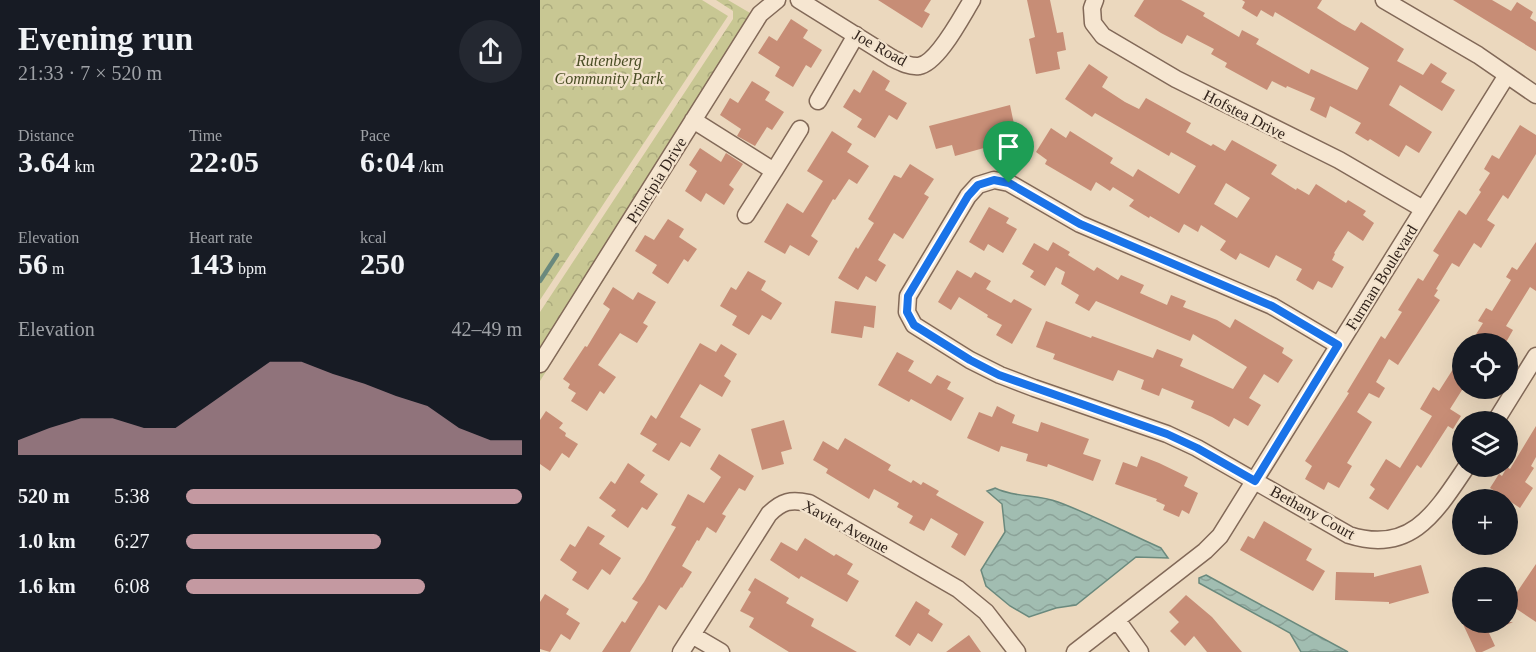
<!DOCTYPE html>
<meta charset="utf-8">
<style>
:root{--surface:#171b24;--page:#242831;--text:#f1f3f6;--muted:#9ea1a6;--accent:#c499a1}
body{margin:0;font-family:Georgia,serif;background:var(--page);color:var(--text);height:100vh;display:flex;flex-direction:column;font-size:22px;white-space:nowrap}
*{box-sizing:border-box;margin:0}
p{font-size:20px;color:var(--muted)}
.icon{flex:none;width:33px;height:33px;fill:none;stroke:currentColor;stroke-width:2;stroke-linecap:round;stroke-linejoin:round}
.map{position:relative;flex:1;overflow:hidden}
.sheet{display:flex;flex-direction:column;background:var(--surface);width:540px}
.sheet>*{flex:none}
.buttons{position:absolute;left:912px;top:333px;display:grid;gap:12px}
.buttons a{display:grid;place-items:center;width:66px;height:66px;border-radius:50%;background:var(--surface);box-shadow:0 6px 24px #0002;font-size:30px}
.pin{position:absolute;display:grid;place-items:center;width:51px;height:51px;color:#fff;margin:-62px -26px;border-radius:50% 50% 50% 0;rotate:-45deg;box-shadow:0 0 6px #0007}
.pin .icon{rotate:45deg}
.round{display:grid;place-items:center;flex:none;width:63px;height:63px;border-radius:32px;background:var(--page)}
.overview{display:flex;align-items:center;justify-content:space-between;height:102px;padding:0 18px}
h1{font-size:33px;font-weight:800;line-height:45px}
.figures{display:grid;grid-template-columns:repeat(3,1fr);gap:9px;height:102px;padding:6px 18px}
.figures div{display:grid;align-content:center}
.figures b{font-size:30px;font-weight:800}
.figures small{font-size:16px;font-weight:400}
.figures p{font-size:16px}
.chart{height:168px;padding:12px 18px}
.chart p{display:flex;justify-content:space-between}
.chart svg{width:100%;height:108px;margin-top:6px;fill:var(--accent);opacity:.7}
ul{padding:0 18px;list-style:none;font-size:20px}
li{display:grid;grid-template-columns:96px 72px 1fr;align-items:center;height:45px}
li i{height:15px;border-radius:8px;background:var(--accent)}
main{display:flex;flex:1;min-height:0}
.map>svg:first-child{display:block}
.park{fill:url(#park-crowns)}
.water{fill:url(#water-waves);stroke:#6a897d;stroke-width:1.5}
.lines{fill:none;stroke-linecap:round;stroke-linejoin:round}
.stream{stroke:#6a897d;stroke-width:4.5}
.building{fill:#c78d76;fill-rule:evenodd}
.minor-casing{stroke:#826958;stroke-width:19}
.minor{stroke:#f6e6d1;stroke-width:16}
.route-casing{stroke:#fff;stroke-width:12}
.route{stroke:#1a73e8;stroke-width:8}
.labels{text-anchor:middle;stroke-width:4.5;stroke-linejoin:round;paint-order:stroke}
.street-label{font-size:16px;fill:#32241c;stroke:#f3e3cd}
.park-label{font-size:16px;font-style:italic;fill:#494d24;stroke:#f3e3cd}
</style>
<main>
<section class="sheet">
<div class="overview"><div><h1>Evening run</h1><p>21:33 · 7 × 520 m</p></div><a class="round"><svg class="icon" aria-label="share" viewBox="0 0 24 24"><path d="M12 15V3M7 8l5-5 5 5M5 13v7h14v-7"/></svg></a></div>
<div class="figures">
<div><p>Distance</p><b>3.64<small> km</small></b></div>
<div><p>Time</p><b>22:05</b></div>
<div><p>Pace</p><b>6:04<small> /km</small></b></div>
</div>
<div class="figures">
<div><p>Elevation</p><b>56<small> m</small></b></div>
<div><p>Heart rate</p><b>143<small> bpm</small></b></div>
<div><p>kcal</p><b>250</b></div>
</div>
<div class="chart"><p><span>Elevation</span>42–49 m</p>
<svg viewBox="0 0 160 44" preserveAspectRatio="none"><path d="M0 44V38L10 33L20 29L30 29L40 33L50 33L60 24L70 15L80 6L90 6L100 11L110 15L120 20L130 24L140 33L150 38L160 38V44z"/></svg>
</div>
<ul>
<li><b>520 m</b>5:38<i style="width:100%"></i></li>
<li><b>1.0 km</b>6:27<i style="width:58%"></i></li>
<li><b>1.6 km</b>6:08<i style="width:71%"></i></li>
</ul>
</section>
<div class="map">
<svg width="996" height="652" viewBox="0 0 996 652">
<defs>
<pattern id="park-crowns" width="20" height="18" patternUnits="userSpaceOnUse" patternTransform="scale(1.5)"><rect width="20" height="18" fill="#c8c793"/><path d="M2 6a3 3 0 1 1 6 0M12 15a3 3 0 1 1 6 0" fill="none" stroke="#acab7e"/></pattern>
<pattern id="water-waves" width="16" height="10" patternUnits="userSpaceOnUse" patternTransform="scale(1.5)"><rect width="16" height="10" fill="#a1bdb1"/><path d="M0 5q4-4 8 0t8 0" fill="none" stroke="#8ba298"/></pattern>
</defs>
<rect width="100%" height="100%" fill="#ebd8be"/>
<path class="park" d="M0 0H162L188 16 0 300Z
M176 0H188L222 20 84 248 0 381V312L193 19V11Z"/>
<path class="water" d="M455 488C475 498 497 494 518 502 553 515 587 533 621 548L628 558 596 557 536 605 516 608 489 617 470 606 446 586 441 570 465 532 462 504 447 491Z
M666 575 808 652H761L750 633 659 583V578Z"/>
<g class="lines">
<path class="stream" d="M0 281 17 255"/>
</g>
<path class="building" d="M338 0H391L384 11 390 14 382 28Z
M487 0H510L517 33 523 32 526 50 517 52 520 69 496 74 489 39 495 37Z
M604 0H641L665 13 663 16 699 37 702 30 719 39 716 44 769 74 771 69 817 90 829 68 735 12 733 17 721 10 717 17 702 8 705 2 702 0H782L777 8 802 24 815 31 821 22 864 49 857 61 883 75 891 63 907 73 901 82 915 90 902 111 860 85 849 105 892 132 879 153 866 145 859 157 830 139 828 141 815 133 821 123 790 106 786 118 770 110 775 98 747 86 746 88 732 81 727 90 685 67 687 63 671 54 674 49 647 35 642 44 621 33 594 16Z
M913 0H952L971 11 977 2 993 12 990 18 996 22V51Z
M251 19 268 30 263 38 282 50 271 68 266 65 253 87 235 76 240 67 218 53 229 36 237 41Z
M549 64 568 77 562 87 585 102 599 109 606 98 651 123 646 132 671 146 673 144 685 151 692 140 737 165 731 174 756 190 757 188 769 195 776 184 806 203 808 200 826 211 823 215 834 223 823 241 808 231 794 253 795 254 792 260 804 267 792 288 778 281 773 290 756 280 762 269 736 255 729 268 700 253 696 260 680 250 686 241 661 225 658 232 644 224 639 233 610 216 609 218 589 206 594 200 573 187 570 191 556 182 551 191 505 164 507 160 496 152 511 128 526 138 530 131 573 158 570 163 593 177 598 169 639 194 656 166 631 152 629 156 555 113 552 117 525 99ZM686 183 710 198 697 218 674 204Z
M333 70 350 81 345 90 367 103 357 120 349 115 335 138 317 127 322 119 303 107 314 89 320 93Z
M212 81 230 92 225 100 244 112 232 130 227 127 215 146 197 136 201 129 180 115 190 98 198 103Z
M470 105 475 129 459 133 462 143 415 156 412 145 396 149 389 126Z
M980 125 996 135V154L968 199 963 195 947 220 955 225 941 248 934 243 919 267 912 263 896 289 898 290 894 296 900 300 858 365 849 359 836 382 845 388 839 398 829 393 817 412 832 422 807 463 812 466 799 488 788 482 784 490 765 479 772 466 765 461 809 393 807 392 841 336 845 339 862 312 858 310 878 278 883 281 899 255 893 251 919 210 926 215 941 192 939 190 950 173 944 169 952 155 959 159Z
M292 131 312 144 307 152 329 166 317 184 309 179 295 200 293 199 271 236 278 241 269 256 250 245 245 254 224 242 247 203 263 213 283 181 267 171Z
M160 148 181 162 186 153 203 164 189 185 194 189 184 205 166 193 161 202 145 191 157 171 149 165Z
M370 164 394 179 384 194 389 197 363 239 354 233 338 260 346 265 336 282 326 276 318 290 298 278 316 247 318 249 334 223 328 219 354 175 361 178Z
M449 207 469 218 466 223 477 229 463 253 448 244 444 251 429 242Z
M128 219 144 229 139 237 157 249 148 262 144 259 128 284 112 273 117 265 95 251 105 235 114 240Z
M513 242 530 252 528 255 554 271 557 267 578 280 581 275 604 285 600 293 627 305 631 295 646 301 643 307 677 320 690 328 695 319 744 348 742 353 753 360 738 383 724 374 709 398 721 405 708 426 694 418 689 427 672 417 651 408 654 401 622 388 619 396 601 389 604 380 578 370 573 381 513 359 515 354 496 347 506 321 551 338 552 336 613 358 617 349 643 359 640 366 693 389 707 367 653 334 650 341 556 301 549 311 535 303 539 295 521 284 525 272 516 267 505 286 490 277 494 271 482 264 494 243 508 251Z
M996 242V291L990 287 966 326 973 330 965 344H930L943 323 938 321 946 308 952 311 971 280 966 277 972 267 977 270Z
M417 270 431 278 435 272 451 281 446 289 471 303 474 299 492 309 472 344 456 335 462 325 447 317 448 315 419 297 411 310 398 302Z
M208 271 226 281 221 290 242 303 231 320 222 315 209 335 192 325 197 316 180 306 191 287 196 290Z
M73 287 93 300 98 292 116 302 103 323 108 326 97 343 80 333 58 365 76 377 64 394 60 391 47 411 31 401 36 393 28 388 30 384 23 379 45 346 47 347 70 309 63 304Z
M295 301 336 306 334 328 324 326 322 338 291 333Z
M160 343 176 352 181 344 197 354 184 376 191 381 182 397 160 384 140 417 161 429 150 447 141 442 129 461 112 451 117 444 100 434 111 415 116 419Z
M357 352 374 361 368 371 391 384 397 375 411 382 407 389 424 398 411 421 371 399 369 402 338 385Z
M922 355V390L910 409 921 416 913 429 908 426 881 468 877 465 848 510 829 498 835 489 830 485 846 459 860 468 892 416 880 409 893 387 899 391Z
M457 406 475 415 472 423 498 432 501 422 549 439 543 454 561 460 553 481 508 464 507 467 486 461 488 454 461 446 459 452 427 438 439 412 452 417Z
M6 411 23 423 19 428 26 433 25 436 38 444 29 458 22 453 10 471 0 464V420Z
M244 420 252 449 241 452 244 464 222 470 211 429Z
M996 426V457L991 466 994 468 985 482 993 488 980 508 950 488 959 474 962 476 967 467 970 469Z
M305 438 351 465 348 470 371 483 373 480 381 485 383 482 399 491 396 495 444 522 425 556 411 547 418 534 391 518 384 531 369 523 373 516 357 507 359 503 334 489 329 499 286 473 288 469 273 460 283 441 298 450Z
M179 454 214 476 205 491 199 488 182 514 186 516 176 533 167 527 159 541 157 540 142 566 152 572 142 588 141 587 126 610 119 605 90 652H62L82 621 85 623 98 602 92 599 104 582 136 527 131 525 148 494 164 503 181 477 170 469Z
M601 456 619 463 648 477 644 486 658 493 649 514 642 510 639 517 623 510 625 505 616 501 617 499 575 484 583 462 597 467Z
M88 463 105 475 100 482 118 494 107 510 102 507 88 528 71 516 76 510 59 498 71 481 75 484Z
M724 521 772 549 766 560 785 571 773 591 700 550 708 536 714 539Z
M48 526 65 536 59 544 81 558 70 575 62 569 48 590 32 580 37 572 20 560 30 544 35 547Z
M265 538 294 556 296 554 313 564 307 574 319 581 307 602 261 576 259 579 230 560 241 542 257 551Z
M996 564V622L969 604Z
M881 565 889 593 849 604V602L795 600 796 572 834 573V577Z
M215 578 249 598 246 603 274 619 271 626 317 652H249L209 627 214 618 200 611 211 592 208 590Z
M5 594 29 609 26 614 40 623 30 640 21 634 10 652 0 649V602Z
M646 595 672 617 702 652H667L654 636 645 646 630 631 639 622 629 612Z
M376 601 390 610 388 614 403 624 392 642 378 633 370 646 355 636Z
M922 622H973L949 633 955 646 942 652H936Z
M429 635 441 652H406Z"/>
<g class="lines">
<defs>
<path id="minor" d="M259 0 352 58C360 62 369 67 379 66 398 63 422 16 432 0
M555 0 552 8 553 23 563 36 636 79 799 160 883 209
M844 0 938 55 996 95
M278 101 316 35
M153 120 234 171 260 129
M206 215 234 171
M798 345 732 306 540 224 469 183 454 180 438 185 428 196 368 296 367 312 374 325 430 360 460 375 494 388 627 434 657 448 809 535C871 555 896 512 927 466
M0 364 220 14 237 0
M955 422 996 356
M577 620 600 652
M152 635 181 652
M141 652 229 514C242 501 251 499 269 503L418 589 446 612 477 652
M535 652 665 551 680 536 967 75"/>
</defs>
<use href="#minor" class="minor-casing"/>
<use href="#minor" class="minor"/>
</g>
<g class="lines">
<defs>
<path id="route" d="M454 180 469 183 540 224 732 306 798 345 715 481 657 448 627 434 459 375 430 360 374 325 367 312 368 296 428 196 438 185Z"/>
</defs>
<use href="#route" class="route-casing"/>
<use href="#route" class="route"/>
</g>
<g class="labels">
<g class="street-label">
<text transform="translate(340 47) rotate(29)" y="6">Joe Road</text>
<text transform="translate(705 114) rotate(27)" y="6">Hofstea Drive</text>
<text transform="translate(116 180) rotate(-58)" y="6">Principia Drive</text>
<text transform="translate(841 277) rotate(-58)" y="6">Furman Boulevard</text>
<text transform="translate(773 512) rotate(29)" y="6">Bethany Court</text>
<text transform="translate(306 526) rotate(28)" y="6">Xavier Avenue</text>
</g>
<g class="park-label">
<text x="69" y="66">Rutenberg<tspan x="69" dy="18">Community Park</tspan></text>
</g>
</g>
</svg>
<div class="buttons">
<a><svg class="icon" aria-label="locate" viewBox="0 0 24 24"><circle cx="12" cy="12" r="6"/><path d="M12 2v4M12 18v4M2 12h4M18 12h4"/></svg></a>
<a><svg class="icon" aria-label="layers" viewBox="0 0 24 24"><path d="M12 4l9 5-9 5-9-5zM3 14l9 5 9-5"/></svg></a>
<a>+</a>
<a>−</a>
</div>
<div class="pin" style="left:469px;top:183px;background:#1e9e55"><svg class="icon" aria-label="arrive" viewBox="0 0 24 24"><path d="M6 21V4h12l-3 4 3 4H6"/></svg></div>
</div>
</main>
